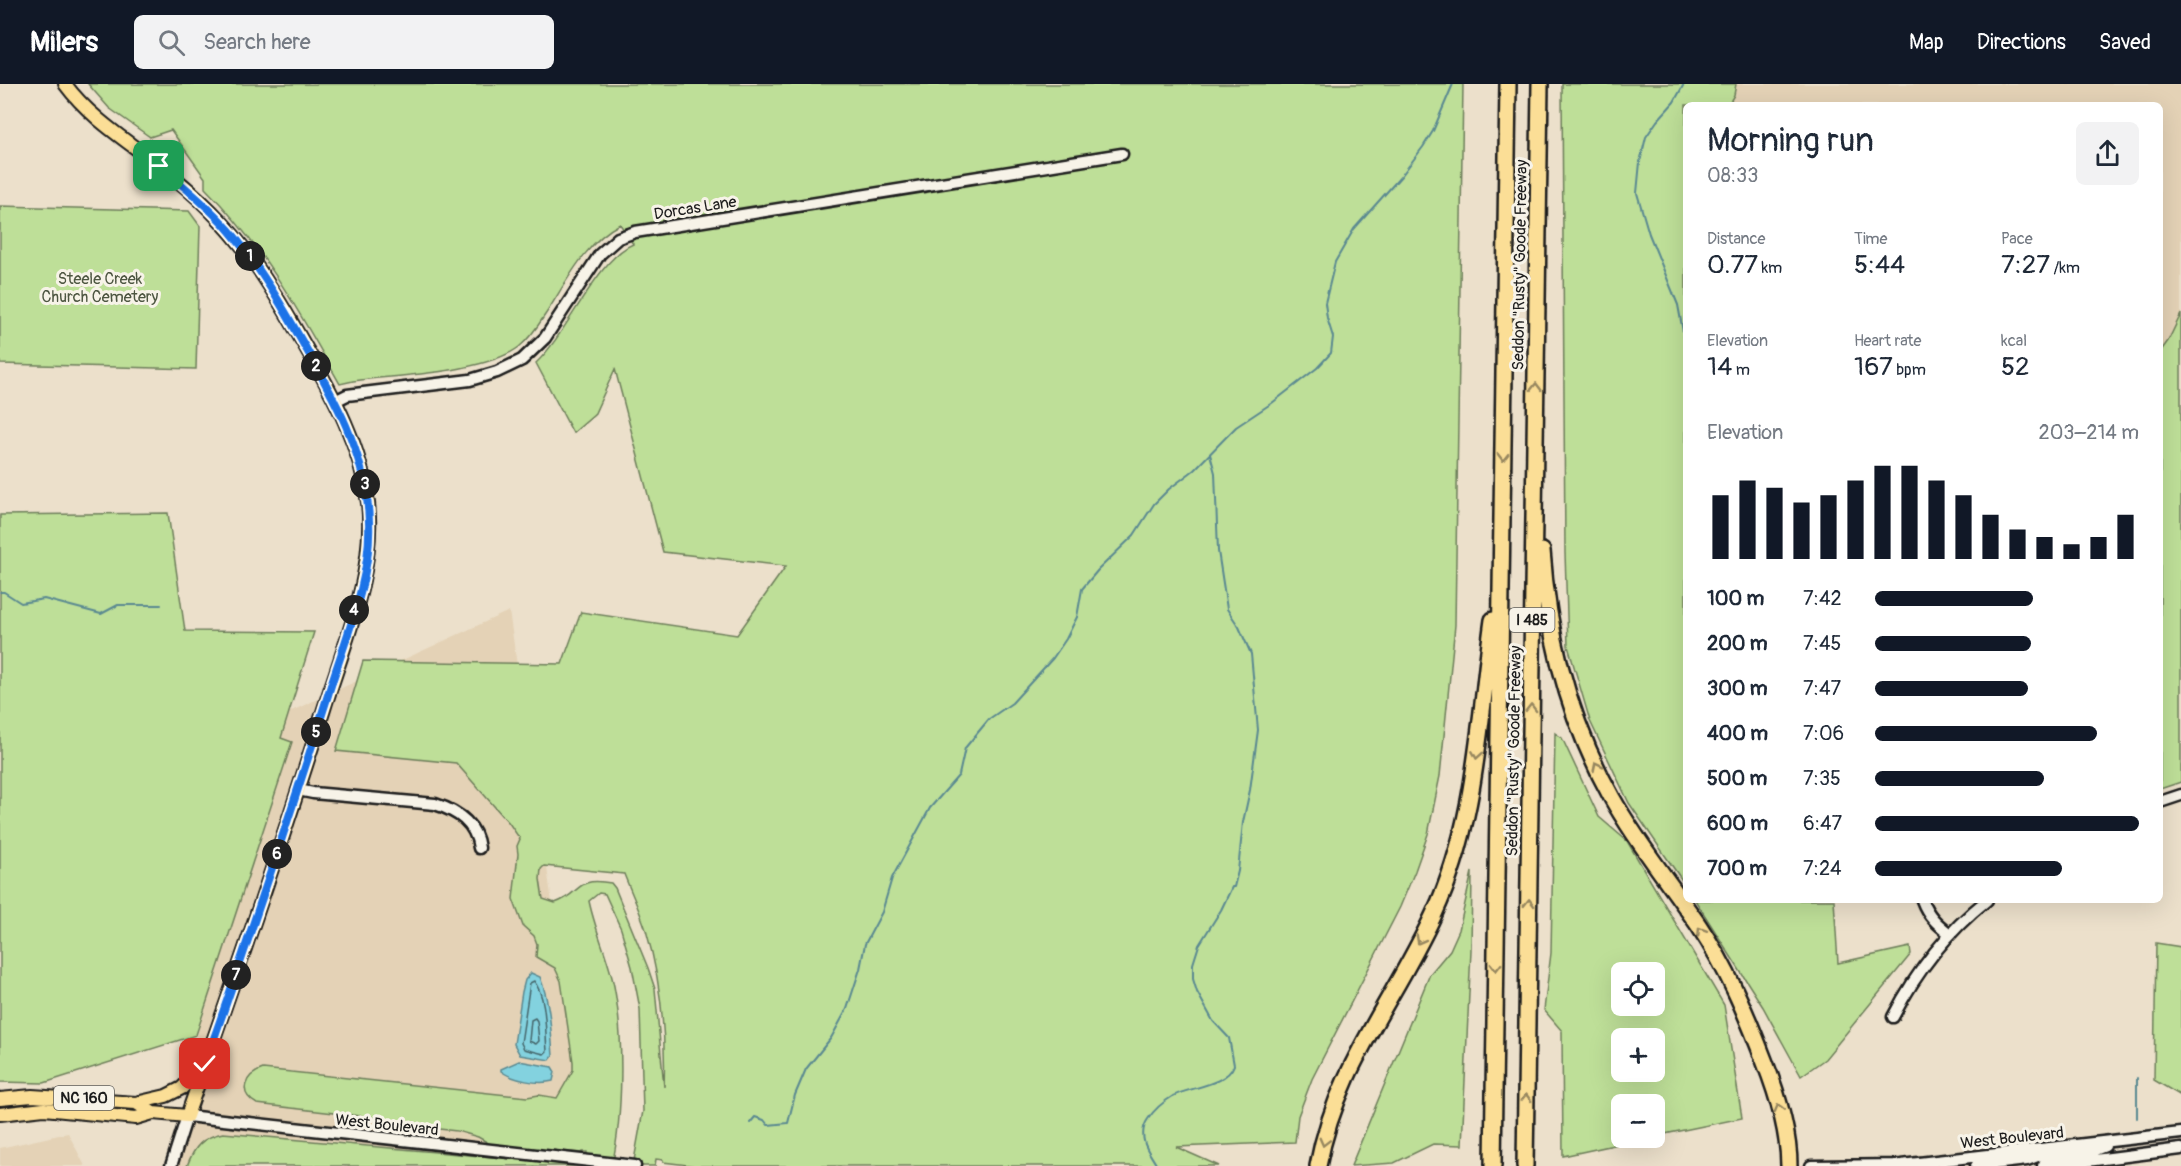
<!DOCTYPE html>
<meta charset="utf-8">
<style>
:root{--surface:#fff;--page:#f2f2f3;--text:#1f2937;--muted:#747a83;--accent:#111827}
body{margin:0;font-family:Pangolin,sans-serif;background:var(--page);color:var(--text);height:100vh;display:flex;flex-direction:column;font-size:22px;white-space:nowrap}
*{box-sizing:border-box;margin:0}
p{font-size:20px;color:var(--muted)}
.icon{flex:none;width:33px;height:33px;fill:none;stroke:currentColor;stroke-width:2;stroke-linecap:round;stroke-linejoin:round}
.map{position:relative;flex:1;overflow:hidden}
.sheet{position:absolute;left:1683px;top:18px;width:480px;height:801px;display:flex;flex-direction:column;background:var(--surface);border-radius:9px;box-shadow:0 6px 24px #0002}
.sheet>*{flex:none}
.controls{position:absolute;left:1611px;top:878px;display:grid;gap:12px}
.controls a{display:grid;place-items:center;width:54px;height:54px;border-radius:9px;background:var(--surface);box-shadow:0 6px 24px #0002;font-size:30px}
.pin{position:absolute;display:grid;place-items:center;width:51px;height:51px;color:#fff;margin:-26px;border-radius:12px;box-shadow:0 3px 9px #0006}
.km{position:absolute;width:30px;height:30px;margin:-15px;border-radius:50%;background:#222;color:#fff;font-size:16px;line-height:30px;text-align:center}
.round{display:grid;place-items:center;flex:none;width:63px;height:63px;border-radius:9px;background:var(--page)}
.headline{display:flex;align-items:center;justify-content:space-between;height:102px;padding:0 24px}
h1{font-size:33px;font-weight:600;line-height:45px}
.stats{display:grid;grid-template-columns:repeat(3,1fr);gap:9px;height:102px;padding:6px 24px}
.stats div{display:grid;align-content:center}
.stats b{font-size:26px;font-weight:600}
.stats small{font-size:16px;font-weight:400}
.stats p{font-size:16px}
.chart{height:168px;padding:12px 24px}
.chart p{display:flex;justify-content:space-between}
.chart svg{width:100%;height:108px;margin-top:6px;stroke:var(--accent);stroke-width:6}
ul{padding:0 24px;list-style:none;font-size:20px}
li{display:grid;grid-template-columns:96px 72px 1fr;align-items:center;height:45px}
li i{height:15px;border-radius:8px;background:var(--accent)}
header{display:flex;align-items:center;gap:36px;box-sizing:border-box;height:84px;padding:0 30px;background:var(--accent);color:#fff}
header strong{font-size:28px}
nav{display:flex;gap:33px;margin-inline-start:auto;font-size:21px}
.search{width:420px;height:54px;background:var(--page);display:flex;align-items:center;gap:15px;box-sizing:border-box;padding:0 21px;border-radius:9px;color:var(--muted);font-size:22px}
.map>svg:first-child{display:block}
.built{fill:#e4d2b6}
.green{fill:#bedf98;stroke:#6d7e5a;stroke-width:1.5;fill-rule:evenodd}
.water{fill:#83d2df;stroke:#5a8991;stroke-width:1.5}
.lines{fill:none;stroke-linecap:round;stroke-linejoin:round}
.shore{stroke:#45656a;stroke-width:1.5}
.stream{stroke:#5a8991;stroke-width:2}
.minor-casing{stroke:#1c1c1c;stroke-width:15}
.major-casing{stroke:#1c1c1c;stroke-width:16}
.highway-casing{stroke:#1c1c1c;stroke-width:20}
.minor{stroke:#f7f3e8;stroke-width:10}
.major{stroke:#fbde96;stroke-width:12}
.highway{stroke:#fbde96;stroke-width:15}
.oneway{stroke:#97875f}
.route-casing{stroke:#fff;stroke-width:12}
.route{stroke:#1a73e8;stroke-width:8}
.labels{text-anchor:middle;stroke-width:6;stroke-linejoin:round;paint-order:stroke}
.shield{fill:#f7f3e8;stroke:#5e5c59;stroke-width:1.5}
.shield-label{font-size:15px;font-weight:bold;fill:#1c1c1c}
.street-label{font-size:16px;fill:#1c1c1c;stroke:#f7f3e8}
.park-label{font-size:16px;fill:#4d5641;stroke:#f7f3e8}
</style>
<header>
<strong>Milers</strong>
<div class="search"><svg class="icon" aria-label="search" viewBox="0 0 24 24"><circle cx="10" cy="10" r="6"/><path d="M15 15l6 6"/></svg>Search here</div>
<nav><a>Map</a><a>Directions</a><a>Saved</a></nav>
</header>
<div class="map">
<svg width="2181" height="1082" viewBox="0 0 2181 1082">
<rect width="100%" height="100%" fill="#ece0cb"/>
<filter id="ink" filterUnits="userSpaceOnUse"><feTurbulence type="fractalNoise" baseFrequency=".0167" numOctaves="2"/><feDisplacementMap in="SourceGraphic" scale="12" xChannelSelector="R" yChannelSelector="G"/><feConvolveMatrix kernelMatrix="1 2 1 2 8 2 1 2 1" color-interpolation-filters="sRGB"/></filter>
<g filter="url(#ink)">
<path class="built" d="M1736 0H2181V230L2168 257 2160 268V21H1728L1734 11Z
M509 527 590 1075 650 1082H171L187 1032 237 652Z
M68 1049 85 1082H0V1064Z"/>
<path class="green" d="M88 0H1463L1455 541 1440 692 1428 750 1415 787 1400 823 1312 995 1298 1032 1295 1058 1176 1063 1219 1082H696L663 1078V1076L656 1075 655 1082H633L643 1027 640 925 632 883 621 845 605 810 599 809 589 817C595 846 608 873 614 902 624 953 623 1031 612 1082H586L587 1068H582V1069L492 1061 478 1053 457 1047 421 1043 377 1034 257 1020C237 1009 245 991 263 985L527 1013 539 1011 557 1014 573 986V978L561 897 555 884 536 873 537 860 534 852 523 842 513 815 518 770 517 762 520 755 509 739 456 679 336 667 363 577 562 580 581 528 737 551 786 482 663 468 615 285 594 331 573 349 536 279C568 249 597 175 633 160L620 140C585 158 566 199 545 231 538 242 529 255 519 263 485 289 397 291 353 297L340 300C300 229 264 163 205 104V94L171 46 150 53 109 24ZM544 782 624 790C631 808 640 827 646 846 661 897 666 950 664 1003L655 905 648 884 615 804 611 799C574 792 582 810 555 819L543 815 540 795 541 785Z
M1562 0H1736L1734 11 1728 21H1686V802L1629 719 1590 637 1568 562 1565 469Z
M0 122 189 127 200 142 196 285 0 280Z
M2181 230V698L2160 705V268L2168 257Z
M168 429 185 547 314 548 281 654 292 658 196 951 44 999 0 998V431Z
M1555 649 1562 654 1599 733 1627 757 1724 921 1742 1034 1655 1052 1654 1020H1622V1053H1651L1563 1072 1562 947 1544 926 1551 869ZM1622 888H1654V921H1622ZM1622 954H1654V987H1622Z
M1472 788 1471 866 1462 1061 1433 1060 1394 1079 1351 1082 1430 890 1450 866 1459 846Z
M1695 816H1834L1838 879 1910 863 1911 870 1825 975 1801 992 1763 923Z
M2156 859 2181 863V1012L2154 996Z
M223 1049 547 1078 576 1082H187C194 1063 202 1053 223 1049Z"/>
<path class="water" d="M531 889 540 893C550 919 551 945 553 972L550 976 520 971 514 960 522 908 525 896Z
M519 977 552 983 555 988 553 997C538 1001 513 996 501 987V985Z"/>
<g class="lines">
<path class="shore" d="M534 897C547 914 545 945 547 967L544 970 524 965 521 959 530 899Z
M535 934 537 937 539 957 536 960 529 957 531 936Z"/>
<path class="stream" d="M1684 0 1674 18 1657 37 1646 53 1640 78 1637 109 1649 150 1678 221 1686 264
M0 508H4L21 519 44 515 101 530 118 521H161
M2137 1034V994
M750 1039 755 1033 764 1036 768 1041 788 1039 795 1011 806 985 831 954 847 925 860 885 865 860 882 828 892 794 930 724 959 691 965 664 989 635 1012 619 1053 574 1066 555 1077 533 1082 505 1098 486 1134 451 1154 420 1169 405 1194 386 1236 343 1272 319 1317 284 1331 269 1333 253 1327 234 1325 219 1335 178 1354 145 1402 91 1423 63 1433 47 1453 0
M1157 1082C1153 1074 1146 1066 1144 1057 1142 1048 1143 1042 1148 1035 1154 1026 1163 1018 1173 1012 1190 1003 1227 1001 1234 981L1229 954 1213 937 1197 908 1193 895V880L1199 861 1221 826 1232 803H1234L1238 787 1243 738 1250 706 1258 646 1251 570 1239 543 1227 525 1218 467 1215 389 1210 370"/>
<defs>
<path id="minor" d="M335 317 347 311 470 296 497 288 522 276 545 254 600 170 618 154 635 148 1122 70
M298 706 313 709 435 720C457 727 476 739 479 764
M2160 718 2181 711
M1922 816C1928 832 1937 840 1950 850
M1893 933C1916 888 1947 848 1987 816
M171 1082 187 1032 635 1082
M1811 1082 1901 1081 2181 1049
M1976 1082 2027 1076 2040 1071 2043 1065
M2043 1082 2047 1075 2052 1072 2092 1067 2105 1062
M2048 1082 2181 1065"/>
<path id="major" d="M0 1015 32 1012 136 1019 153 1029
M136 1019 166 1012 182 1004 202 983
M0 1030 44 1025 136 1034 153 1029 187 1032C234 897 281 762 324 625 344 561 376 487 368 419 361 362 334 312 305 262 289 233 272 204 253 177 227 140 194 108 158 81 126 56 90 34 65 0"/>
<path id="highway" d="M1542 467C1548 554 1570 638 1612 714 1637 759 1670 799 1699 842 1727 884 1746 929 1764 976 1777 1009 1789 1046 1789 1082
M1318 1082C1336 984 1394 917 1434 830 1477 738 1479 635 1493 536
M1493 1082 1508 0
M1525 1082 1540 0"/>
</defs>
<use href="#minor" class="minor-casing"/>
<use href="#major" class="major-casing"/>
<use href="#highway" class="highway-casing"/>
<use href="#minor" class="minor"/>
<use href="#major" class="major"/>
<use href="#highway" class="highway"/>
</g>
<defs><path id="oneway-chevron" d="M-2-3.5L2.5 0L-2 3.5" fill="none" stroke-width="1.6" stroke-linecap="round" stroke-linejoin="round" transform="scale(1.5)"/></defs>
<g class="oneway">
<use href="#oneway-chevron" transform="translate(1536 303) rotate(-89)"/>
<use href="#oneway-chevron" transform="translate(1503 373) rotate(91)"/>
<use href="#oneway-chevron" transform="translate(1531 624) rotate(-89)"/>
<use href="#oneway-chevron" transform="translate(1477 671) rotate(99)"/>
<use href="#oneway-chevron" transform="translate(1597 682) rotate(-116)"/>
<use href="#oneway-chevron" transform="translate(1529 819) rotate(-89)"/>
<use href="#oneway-chevron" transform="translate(1701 847) rotate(-122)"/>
<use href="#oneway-chevron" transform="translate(1420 856) rotate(119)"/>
<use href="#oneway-chevron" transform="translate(1496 883) rotate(91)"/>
<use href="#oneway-chevron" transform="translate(1526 1014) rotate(-89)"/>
<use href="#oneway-chevron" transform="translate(1779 1024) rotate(-104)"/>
<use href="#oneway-chevron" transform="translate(1324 1058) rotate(104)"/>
</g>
</g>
<g class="lines" filter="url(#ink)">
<defs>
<path id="route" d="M159 82C184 102 208 122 229 146 257 179 279 216 300 254 333 311 367 370 369 438 372 494 344 558 328 611 289 735 248 858 205 980"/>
</defs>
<use href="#route" class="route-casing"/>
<use href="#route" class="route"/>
</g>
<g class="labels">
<g class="shield">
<rect x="1509.5" y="524" width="45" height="24" rx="4.5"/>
<rect x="54" y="1002" width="60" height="24" rx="4.5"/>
</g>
<g class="shield-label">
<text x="1532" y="541">I 485</text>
<text x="84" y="1019">NC 160</text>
</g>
<g class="street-label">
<text transform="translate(695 123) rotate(-9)" y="6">Dorcas Lane</text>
<text transform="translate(1519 181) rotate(-89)" y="6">Seddon "Rusty" Goode Freeway</text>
<text transform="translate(1513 667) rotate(-89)" y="6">Seddon "Rusty" Goode Freeway</text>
<text transform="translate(387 1040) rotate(6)" y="6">West Boulevard</text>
<text transform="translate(2012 1053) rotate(-6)" y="6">West Boulevard</text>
</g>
<g class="park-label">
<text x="100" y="200">Steele Creek<tspan x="100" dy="18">Church Cemetery</tspan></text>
</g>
</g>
</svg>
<div class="controls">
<a><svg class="icon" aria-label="locate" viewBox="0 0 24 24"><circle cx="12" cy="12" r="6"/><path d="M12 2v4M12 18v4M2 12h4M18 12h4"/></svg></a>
<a>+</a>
<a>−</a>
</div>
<div class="pin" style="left:159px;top:82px;background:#1e9e55"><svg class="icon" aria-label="arrive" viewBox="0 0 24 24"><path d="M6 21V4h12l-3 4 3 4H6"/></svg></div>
<div class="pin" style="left:205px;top:980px;background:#d93025"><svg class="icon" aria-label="check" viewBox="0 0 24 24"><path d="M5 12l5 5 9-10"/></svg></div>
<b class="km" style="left:250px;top:172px">1</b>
<b class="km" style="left:316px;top:282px">2</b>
<b class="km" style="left:365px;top:400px">3</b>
<b class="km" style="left:354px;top:526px">4</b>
<b class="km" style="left:316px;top:648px">5</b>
<b class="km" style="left:277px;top:770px">6</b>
<b class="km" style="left:236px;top:891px">7</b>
<section class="sheet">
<div class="headline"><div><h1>Morning run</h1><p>08:33</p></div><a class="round"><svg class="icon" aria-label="share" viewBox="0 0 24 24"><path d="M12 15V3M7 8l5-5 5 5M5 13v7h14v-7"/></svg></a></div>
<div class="stats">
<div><p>Distance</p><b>0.77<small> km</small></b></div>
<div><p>Time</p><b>5:44</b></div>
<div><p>Pace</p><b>7:27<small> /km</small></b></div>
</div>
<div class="stats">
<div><p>Elevation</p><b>14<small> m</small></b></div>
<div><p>Heart rate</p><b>167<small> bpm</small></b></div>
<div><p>kcal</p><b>52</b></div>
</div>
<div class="chart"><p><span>Elevation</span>203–214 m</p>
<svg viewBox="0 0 160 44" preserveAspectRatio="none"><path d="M5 44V18M15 44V12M25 44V15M35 44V21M45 44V18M55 44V12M65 44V6M75 44V6M85 44V12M95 44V18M105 44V26M115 44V32M125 44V35M135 44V38M145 44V35M155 44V26"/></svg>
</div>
<ul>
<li><b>100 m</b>7:42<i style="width:60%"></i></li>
<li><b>200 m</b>7:45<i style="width:59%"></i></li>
<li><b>300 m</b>7:47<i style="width:58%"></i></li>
<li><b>400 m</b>7:06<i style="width:84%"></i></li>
<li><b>500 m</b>7:35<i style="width:64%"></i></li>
<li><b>600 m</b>6:47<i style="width:100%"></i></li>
<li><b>700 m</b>7:24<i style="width:71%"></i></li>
</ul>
</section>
</div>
